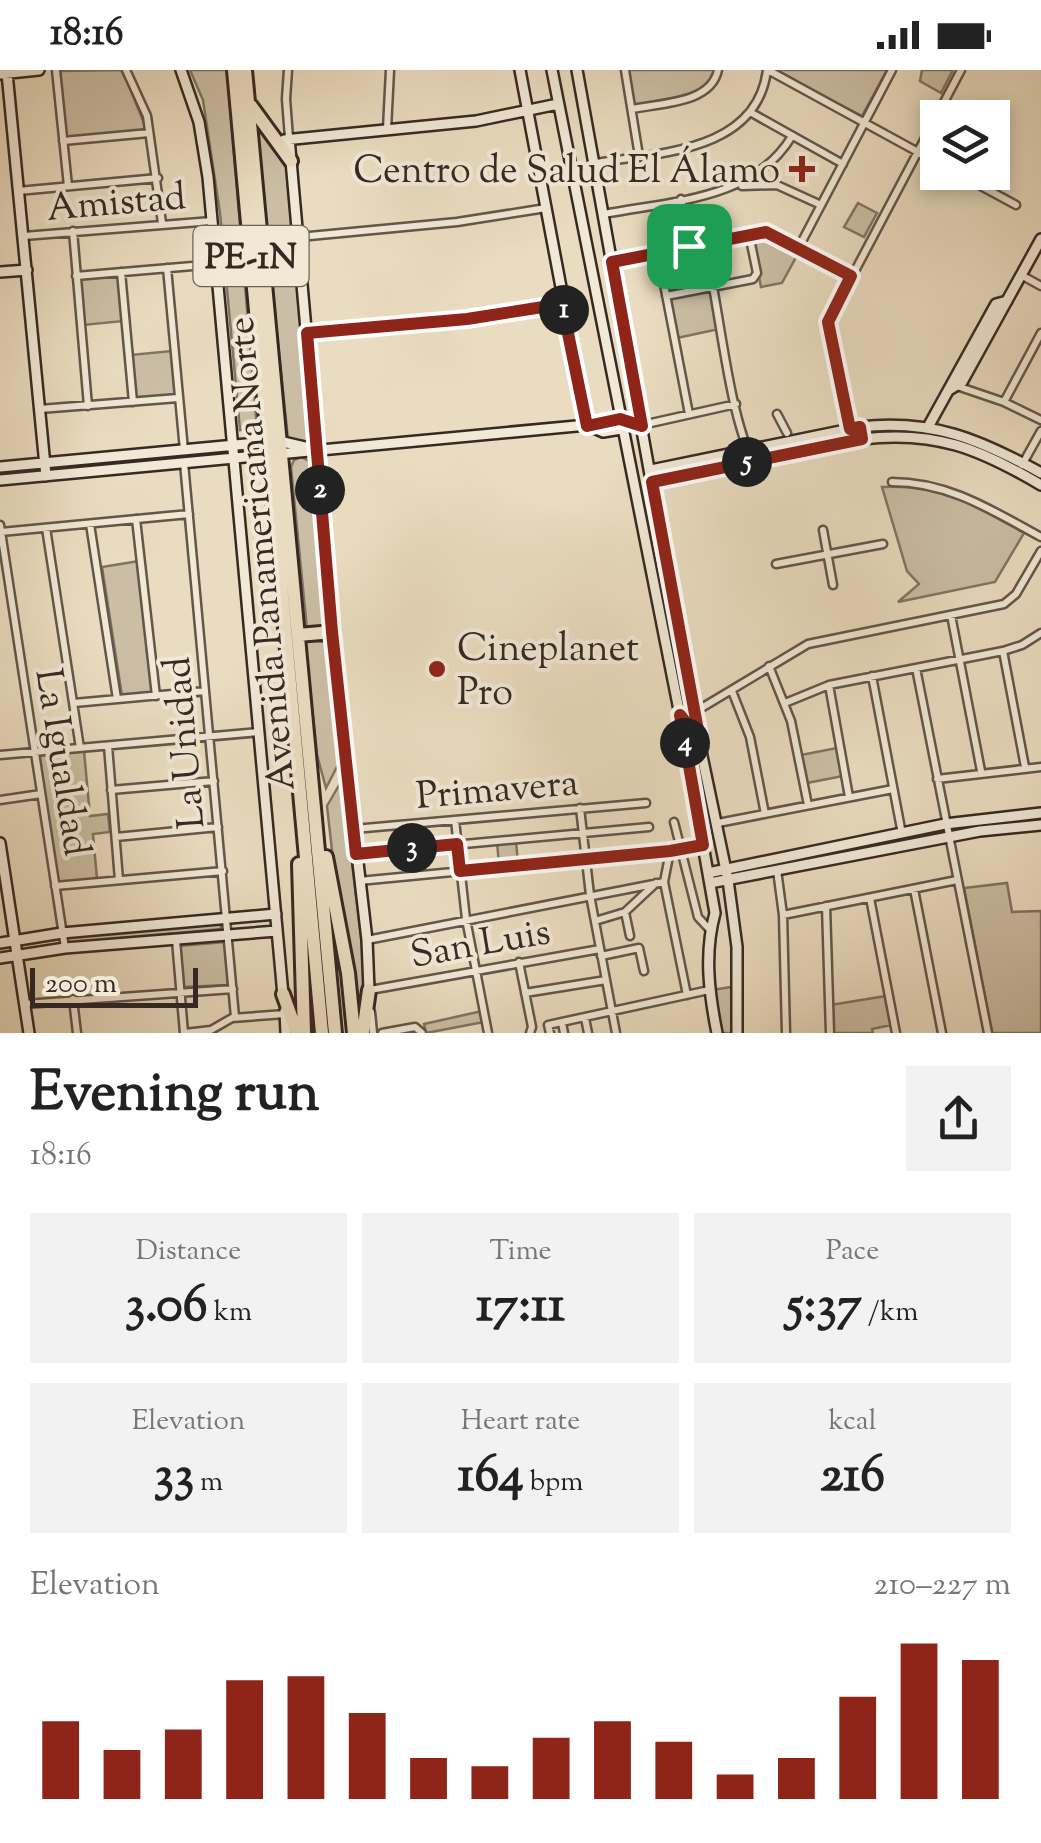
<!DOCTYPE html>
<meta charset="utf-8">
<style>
:root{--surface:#fff;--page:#f2f2f2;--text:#222;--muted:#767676;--accent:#8f2418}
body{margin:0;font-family:"Sorts Mill Goudy",serif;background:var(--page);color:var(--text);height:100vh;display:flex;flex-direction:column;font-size:38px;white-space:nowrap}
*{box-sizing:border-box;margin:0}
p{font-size:32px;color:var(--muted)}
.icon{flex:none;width:55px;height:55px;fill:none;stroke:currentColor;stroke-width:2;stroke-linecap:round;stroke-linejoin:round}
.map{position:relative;height:963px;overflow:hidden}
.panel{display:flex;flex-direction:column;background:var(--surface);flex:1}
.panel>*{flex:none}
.controls{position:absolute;left:920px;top:30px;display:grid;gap:20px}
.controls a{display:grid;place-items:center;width:90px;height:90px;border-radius:0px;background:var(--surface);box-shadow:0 5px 15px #0003;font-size:50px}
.scale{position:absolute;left:30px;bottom:25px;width:168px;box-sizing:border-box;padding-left:10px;border:5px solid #362923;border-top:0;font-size:28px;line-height:35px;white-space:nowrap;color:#362923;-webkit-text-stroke:8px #f1e8d6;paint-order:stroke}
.pin{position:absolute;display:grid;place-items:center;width:85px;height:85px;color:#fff;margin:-42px;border-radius:20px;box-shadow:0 5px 15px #0006}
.km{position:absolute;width:50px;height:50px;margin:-25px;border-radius:50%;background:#222;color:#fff;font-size:28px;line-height:50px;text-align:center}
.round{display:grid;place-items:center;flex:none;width:105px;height:105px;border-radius:0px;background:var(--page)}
.headline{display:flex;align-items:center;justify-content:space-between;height:170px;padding:0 30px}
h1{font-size:55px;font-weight:700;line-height:75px}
.metrics{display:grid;grid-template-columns:repeat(3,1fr);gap:15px;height:170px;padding:10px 30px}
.metrics div{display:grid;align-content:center;border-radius:0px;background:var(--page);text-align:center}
.metrics b{font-size:50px;font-weight:700}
.metrics small{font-size:28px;font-weight:400}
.metrics p{font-size:28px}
.chart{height:280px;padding:20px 30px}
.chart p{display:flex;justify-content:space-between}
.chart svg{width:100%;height:180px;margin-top:10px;stroke:var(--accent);stroke-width:6}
.status{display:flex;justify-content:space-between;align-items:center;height:70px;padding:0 50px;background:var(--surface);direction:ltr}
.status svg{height:28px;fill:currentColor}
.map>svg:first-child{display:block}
.green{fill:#cbbea5;stroke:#807464;stroke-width:2.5}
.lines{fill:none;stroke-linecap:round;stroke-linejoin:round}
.street-casing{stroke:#63564a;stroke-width:11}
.secondary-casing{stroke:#362923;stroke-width:14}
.highway-casing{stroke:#362923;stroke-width:18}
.street{stroke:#f1e8d6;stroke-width:6}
.secondary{stroke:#f1e8d6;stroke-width:9}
.highway{stroke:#eadcc0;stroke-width:12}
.route-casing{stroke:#fff;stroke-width:20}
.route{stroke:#8f2418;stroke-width:12}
.poi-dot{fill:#8f2418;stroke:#f1e8d6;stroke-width:4}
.labels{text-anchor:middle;stroke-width:8;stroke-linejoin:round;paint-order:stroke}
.shield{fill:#f1e8d6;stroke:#6e6259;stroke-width:2.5}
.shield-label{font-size:35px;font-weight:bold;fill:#362923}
.poi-label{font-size:38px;fill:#362923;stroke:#f1e8d6;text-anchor:end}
.street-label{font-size:38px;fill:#362923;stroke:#f1e8d6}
</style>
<div class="status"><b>18:16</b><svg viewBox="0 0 49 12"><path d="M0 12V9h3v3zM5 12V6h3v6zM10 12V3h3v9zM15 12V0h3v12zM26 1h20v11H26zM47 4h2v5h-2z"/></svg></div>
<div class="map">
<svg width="1041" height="963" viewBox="0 0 1041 963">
<rect width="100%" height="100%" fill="#eadcc0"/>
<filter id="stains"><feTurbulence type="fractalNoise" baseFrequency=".002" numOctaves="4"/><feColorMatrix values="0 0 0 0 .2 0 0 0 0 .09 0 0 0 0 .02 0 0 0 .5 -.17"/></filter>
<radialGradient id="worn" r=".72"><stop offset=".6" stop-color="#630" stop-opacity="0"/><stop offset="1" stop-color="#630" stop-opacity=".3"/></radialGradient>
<path class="green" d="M123 0 147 61 66 68 60 1Z
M190 0H227L257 358 240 360 220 143 203 30Z
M627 0H716L714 11 692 24 633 36Z
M773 0H887L862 46Z
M922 0H953L941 23 920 11Z
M255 55 286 92 312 372 288 369Z
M858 133 877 143 864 167 844 157Z
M766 163 800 180 782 213 761 217 751 166Z
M119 204 124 251 83 255 78 208Z
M711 220 719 259 677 268 669 228Z
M171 281 175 326 135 330 130 285Z
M225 379 226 384 53 400 52 395Z
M301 387 313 393 328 558 307 559 291 397 294 390Z
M882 417C942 414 974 435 1024 463L995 512 898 532 919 514 907 501Z
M139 491 152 623 122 626 102 497Z
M305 569 329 573 340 691 326 718 317 685Z
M837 678 843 706 807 713 801 685Z
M84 681 90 746 108 744 110 762 93 764 97 809 59 813 37 685Z
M342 710 366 908 361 962 336 816 327 736Z
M516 771 518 794 499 795 497 772Z
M1007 813 1012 842 1041 841V963H992L964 818Z
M220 852 221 859 66 873V866Z
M225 872 228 915 183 917 179 876Z
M731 917 734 963H719L712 920Z
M886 926 891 955 872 959 873 963H832L830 935Z
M482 941 484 952 426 963 424 954Z"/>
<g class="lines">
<defs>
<path id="street" d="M56 0 68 116
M126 0 147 46 162 153
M288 0 286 29 289 68
M625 0 639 86
M768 0 938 93
M632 39C660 33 711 34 718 0
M750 42 843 94
M387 59 390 0
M63 71 149 63
M595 93C658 83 757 82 767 0
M955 102 1016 135
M742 116 777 115 821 135
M18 121 158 108
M681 129 689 176
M604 144C671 131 754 130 792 66
M73 161 88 336
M24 166 212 151
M299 167 457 152 546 138
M799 177 892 0
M658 183 689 344
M612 192 766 161 851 206
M167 198 184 380
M121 202 133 332
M1021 205 1041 216
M76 206 216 194
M713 217C722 264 732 351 753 391
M666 226 753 209 757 203 749 164
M307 263 467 249 563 234
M957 316 1004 332 1041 350
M1004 332 1041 263
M40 339 178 328
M777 344 787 363
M642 355 736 334
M850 359 828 252 961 0
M184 393 235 947
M1022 395 1041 361
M892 412C949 412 993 441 1041 467
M136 449 156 626
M90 454 117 629
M0 455 65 878
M46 458 80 678
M823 460 833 515
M1 462 189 444
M776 494 883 474
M951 545 981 701
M1003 581 1025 697
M769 596 791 651 808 735
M916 598 988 963
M872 606 902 764
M829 615 849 727
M732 621 750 667 765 744
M74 633 205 621
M785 633 829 615 1003 581 1022 575 1041 563
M693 643 808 574 1004 534 1016 524 1041 481
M108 676 119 810
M0 685 260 662
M937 709 1041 697
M111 720 214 711
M0 730 41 724
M580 738 590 825 616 963
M455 750 466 849 488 963
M674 752 698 847 710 860
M718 753 893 719
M354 759 646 733
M116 767 218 757
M670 781 664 812 687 925
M356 784 649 757
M777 800 783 845 786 963
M359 811 670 781 703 775
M55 816 223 801
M914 819 942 963
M870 828 896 963
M826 836 830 963
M625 842 630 866
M783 845 957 810
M595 851 625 842 656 813
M176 870 184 963
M367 870 664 812
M601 886 639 878 644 901
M519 892 532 957 530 963
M370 920 600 879
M525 923 606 910
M73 929 77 963
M25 934 233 919
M371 942 373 963
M585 948 588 963
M562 953 564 963
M185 963 211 960 232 948 285 944
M382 963 415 957 422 963
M550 963 548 955 709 920"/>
<path id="secondary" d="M181 0 199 52 208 107 283 925
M520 0 587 355
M552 0 680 645 715 843C704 883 709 923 717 963
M577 0 693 643 728 810 737 877V963
M7 3 46 406
M0 4 39 0
M289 68 338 620 367 870 369 920
M284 70 476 51 558 34
M0 202 27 200
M949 320 962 312 1041 169
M587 355 603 362 621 359
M928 357 996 234 1007 231
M0 397 279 371 309 378
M651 400 860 357C932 349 979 369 1041 403
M0 410 587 355C605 348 624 347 642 355
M653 412 862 369C935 360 980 379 1041 415
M0 773 29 963
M708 803 945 754 1041 743
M710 813 980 761 1041 755
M0 873 62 863 276 844
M0 888 65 878 277 861
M285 941 286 963"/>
<path id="highway" d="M234 0 322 963
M245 0 335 963
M251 36 291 91
M298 565 333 562
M326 787 348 903 354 963
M299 794 304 963
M283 924 297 963
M363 963 369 920"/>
</defs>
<use href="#street" class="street-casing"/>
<use href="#secondary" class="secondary-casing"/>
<use href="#highway" class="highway-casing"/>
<use href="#street" class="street"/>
<use href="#secondary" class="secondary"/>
<use href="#highway" class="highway"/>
</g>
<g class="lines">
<defs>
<path id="route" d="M766 162 851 206 828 252 850 359 860 357 862 369 652 412 700 671 680 645 703 775 670 781 460 801 457 774 356 784 332 562 307 263 467 249 562 234 587 356 620 349 642 356 612 192Z"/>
</defs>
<use href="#route" class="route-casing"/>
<use href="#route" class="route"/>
</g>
<g class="poi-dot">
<path d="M797 84h10v10h10v10h-10v10h-10v-10h-10v-10h10z"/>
<circle cx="437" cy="599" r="10"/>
</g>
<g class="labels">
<rect class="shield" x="193.5" y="156" width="115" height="60" rx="8"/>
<g class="shield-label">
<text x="251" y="198">PE-1N</text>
</g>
<g class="poi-label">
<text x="780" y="112">Centro de Salud El Álamo</text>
<text x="457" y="590" text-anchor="start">Cineplanet<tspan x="457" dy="44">Pro</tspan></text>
</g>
<g class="street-label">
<text transform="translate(116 131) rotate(-5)" y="13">Amistad</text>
<text transform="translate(260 484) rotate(-95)" y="13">Avenida Panamericana Norte</text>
<text transform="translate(183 673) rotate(-95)" y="13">La Unidad</text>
<text transform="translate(64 692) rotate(81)" y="13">La Igualdad</text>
<text transform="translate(497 718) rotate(-5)" y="13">Primavera</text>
<text transform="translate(480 872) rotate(-10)" y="13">San Luis</text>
</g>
</g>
<rect width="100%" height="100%" filter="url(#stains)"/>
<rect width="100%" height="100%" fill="url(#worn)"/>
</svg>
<div class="controls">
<a><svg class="icon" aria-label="layers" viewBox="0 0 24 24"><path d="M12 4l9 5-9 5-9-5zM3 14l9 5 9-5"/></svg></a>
</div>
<div class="scale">200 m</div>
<div class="pin" style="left:689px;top:176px;background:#1e9e55"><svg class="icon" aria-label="arrive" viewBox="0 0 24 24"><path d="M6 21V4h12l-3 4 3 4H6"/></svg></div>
<b class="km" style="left:564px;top:240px">1</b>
<b class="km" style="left:320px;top:420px">2</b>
<b class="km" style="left:412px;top:778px">3</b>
<b class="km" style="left:685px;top:673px">4</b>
<b class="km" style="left:747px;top:392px">5</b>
</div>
<section class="panel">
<div class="headline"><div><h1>Evening run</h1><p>18:16</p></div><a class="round"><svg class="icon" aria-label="share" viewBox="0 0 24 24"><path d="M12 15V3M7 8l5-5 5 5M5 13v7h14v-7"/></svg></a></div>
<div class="metrics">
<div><p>Distance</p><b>3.06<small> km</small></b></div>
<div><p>Time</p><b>17:11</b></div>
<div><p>Pace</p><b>5:37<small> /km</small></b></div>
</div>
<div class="metrics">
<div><p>Elevation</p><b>33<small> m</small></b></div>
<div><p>Heart rate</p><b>164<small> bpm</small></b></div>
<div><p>kcal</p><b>216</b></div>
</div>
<div class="chart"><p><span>Elevation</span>210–227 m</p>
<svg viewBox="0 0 160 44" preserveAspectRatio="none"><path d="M5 44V25M15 44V32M25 44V27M35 44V15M45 44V14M55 44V23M65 44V34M75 44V36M85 44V29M95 44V25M105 44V30M115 44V38M125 44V34M135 44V19M145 44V6M155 44V10"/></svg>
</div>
</section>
